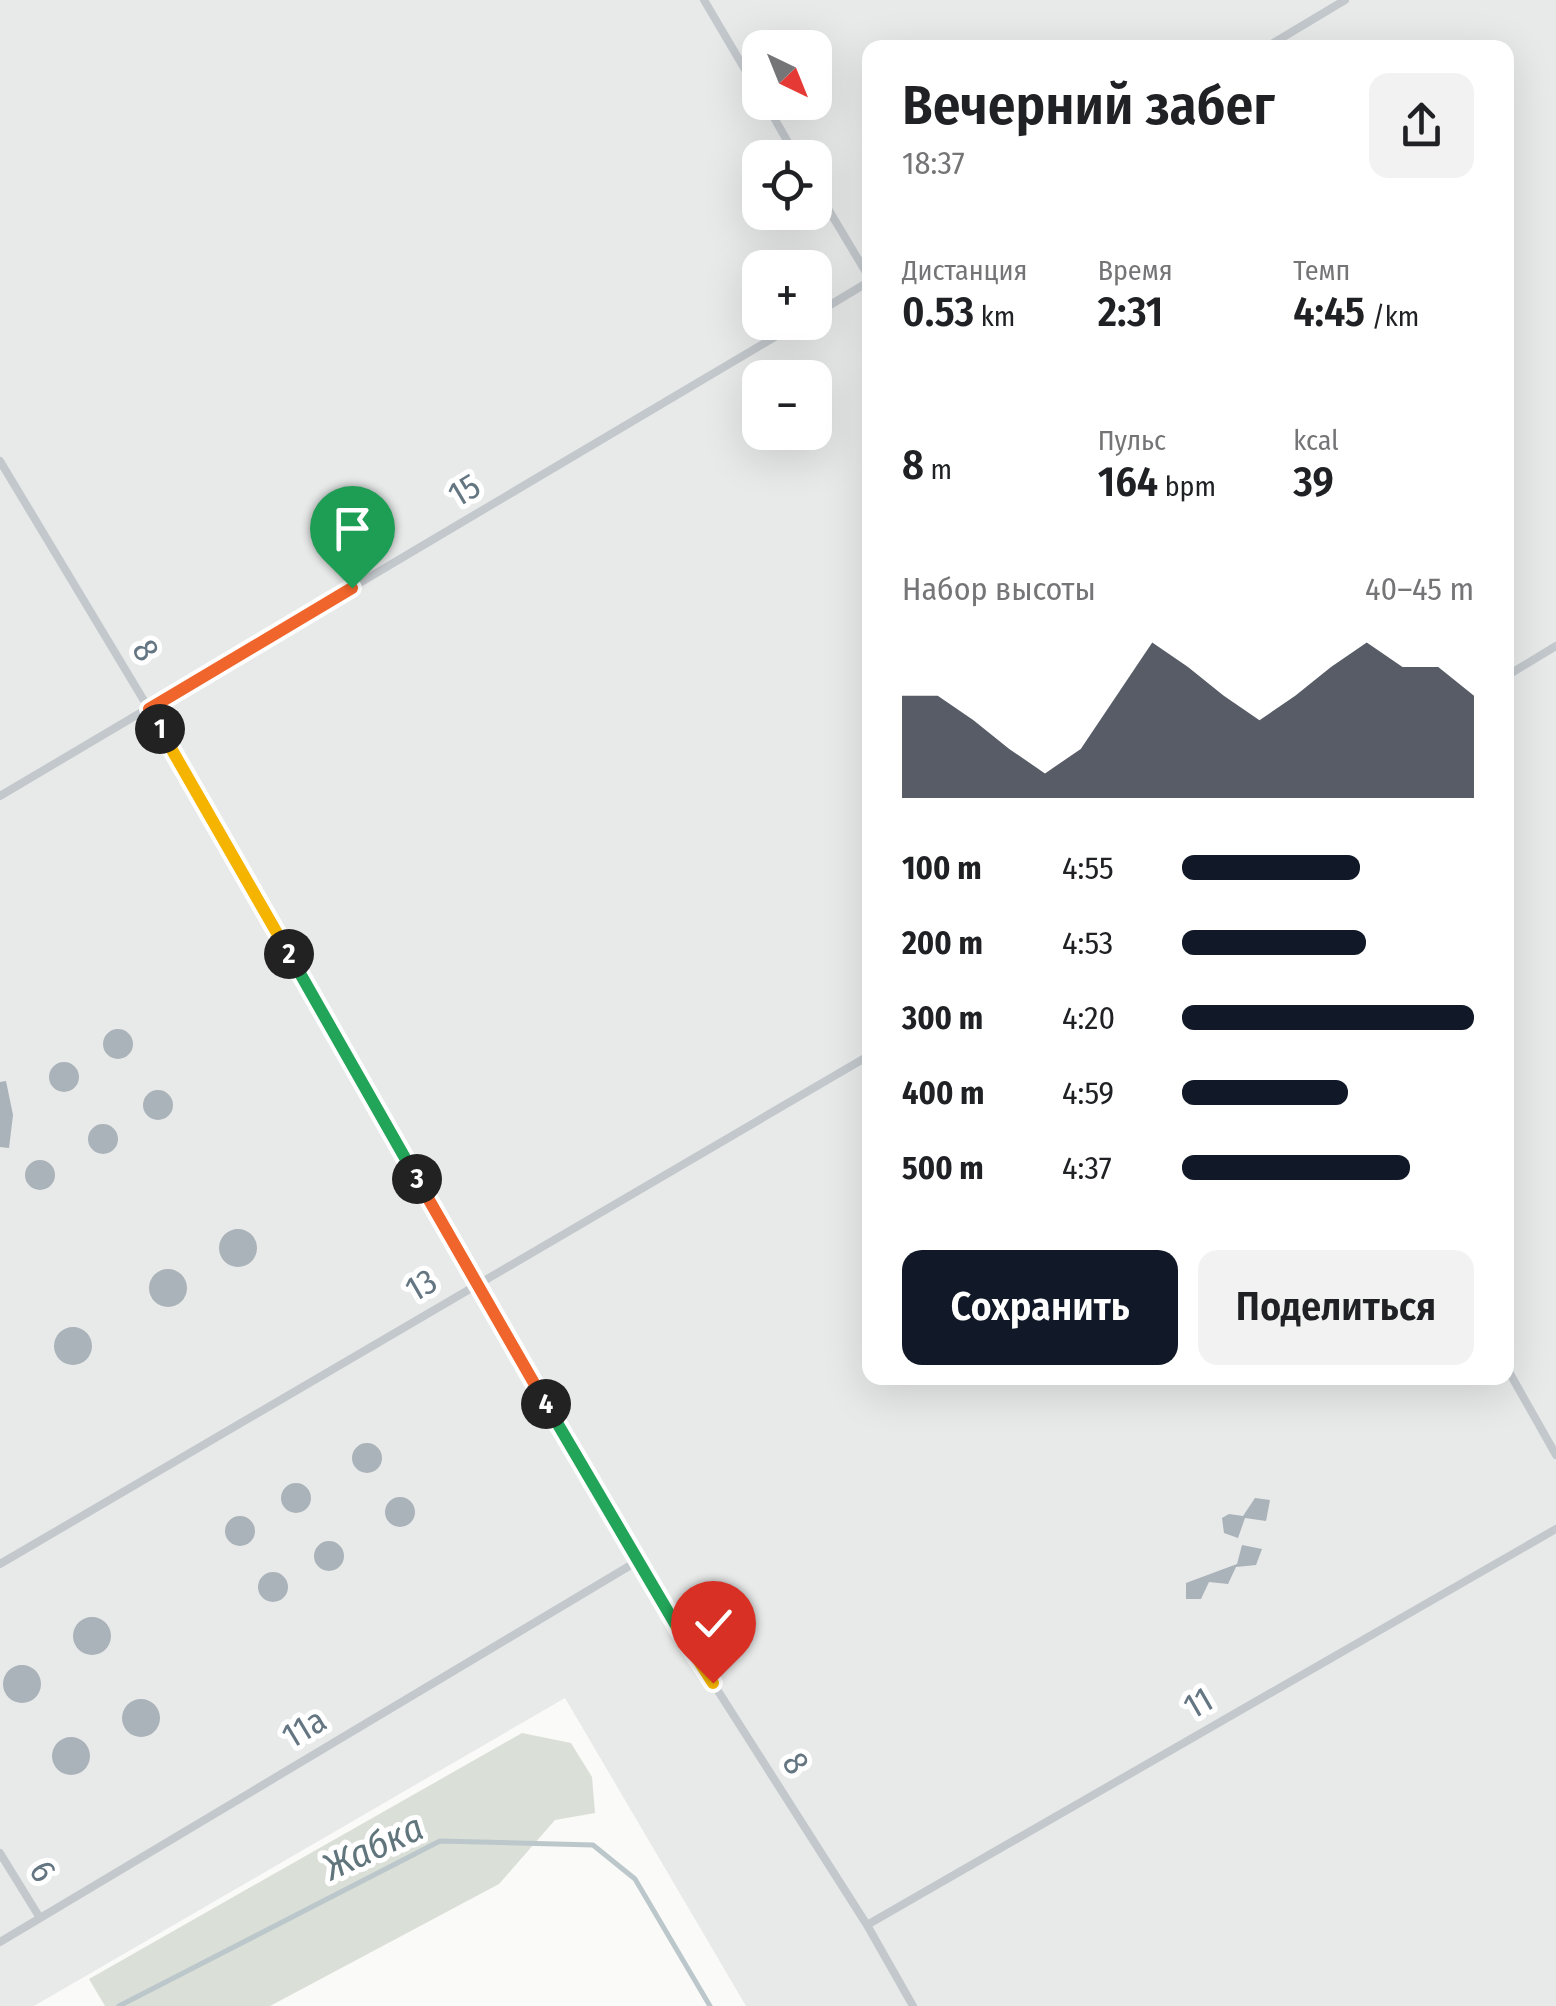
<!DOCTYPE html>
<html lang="ru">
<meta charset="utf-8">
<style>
:root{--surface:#fff;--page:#f2f2f2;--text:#202124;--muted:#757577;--accent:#111827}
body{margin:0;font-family:"Fira Sans Condensed",sans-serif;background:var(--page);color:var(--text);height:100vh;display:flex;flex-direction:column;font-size:38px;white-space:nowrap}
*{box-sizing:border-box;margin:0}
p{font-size:32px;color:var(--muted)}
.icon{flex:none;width:55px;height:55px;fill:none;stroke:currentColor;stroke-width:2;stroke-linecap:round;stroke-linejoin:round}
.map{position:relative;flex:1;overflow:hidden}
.details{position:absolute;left:862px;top:40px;width:652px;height:1345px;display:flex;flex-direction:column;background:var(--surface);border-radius:20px;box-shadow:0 10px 40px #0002}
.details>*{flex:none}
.needle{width:65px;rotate:137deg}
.fabs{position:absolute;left:742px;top:30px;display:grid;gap:20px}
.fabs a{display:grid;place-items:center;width:90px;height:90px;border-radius:20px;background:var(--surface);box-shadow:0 10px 40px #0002;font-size:50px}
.pin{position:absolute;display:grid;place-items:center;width:85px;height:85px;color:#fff;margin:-102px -42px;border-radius:50% 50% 50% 0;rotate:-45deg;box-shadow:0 0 10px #0007}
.pin .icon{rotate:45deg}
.km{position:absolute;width:50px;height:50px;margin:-25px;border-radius:50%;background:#222;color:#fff;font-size:28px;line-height:50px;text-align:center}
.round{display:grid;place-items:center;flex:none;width:105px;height:105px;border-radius:20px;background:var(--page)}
.summary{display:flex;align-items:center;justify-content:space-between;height:170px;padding:0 40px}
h1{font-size:55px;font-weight:600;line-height:75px}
.stats{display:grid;grid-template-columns:repeat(3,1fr);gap:15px;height:170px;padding:10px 40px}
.stats div{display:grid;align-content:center}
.stats b{font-size:42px;font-weight:600}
.stats small{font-size:28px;font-weight:400}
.stats p{font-size:28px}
.chart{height:280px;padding:20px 40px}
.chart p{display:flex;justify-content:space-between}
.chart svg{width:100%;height:180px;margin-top:10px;fill:var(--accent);opacity:.7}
.cta{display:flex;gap:20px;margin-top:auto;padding:20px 40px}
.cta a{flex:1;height:115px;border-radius:20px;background:var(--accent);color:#fff;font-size:40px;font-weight:600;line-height:115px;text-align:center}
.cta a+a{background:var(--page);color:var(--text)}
ul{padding:0 40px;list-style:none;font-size:32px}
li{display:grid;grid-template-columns:160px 120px 1fr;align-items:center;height:75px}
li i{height:25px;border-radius:12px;background:var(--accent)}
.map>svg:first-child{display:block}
.built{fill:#e8e9e9;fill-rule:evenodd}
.green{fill:#dadfd7}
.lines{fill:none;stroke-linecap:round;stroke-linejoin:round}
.stream{stroke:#bbc7cb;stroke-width:5}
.building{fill:#aab3b9}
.service{stroke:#c3c8cc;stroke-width:8}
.split-1-casing{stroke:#fff;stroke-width:20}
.split-2-casing{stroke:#fff;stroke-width:20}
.split-3-casing{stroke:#fff;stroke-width:20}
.split-4-casing{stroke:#fff;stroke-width:20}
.split-5-casing{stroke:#fff;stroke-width:20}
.split-6-casing{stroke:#fff;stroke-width:20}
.split-1{stroke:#f0652b;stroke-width:12}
.split-2{stroke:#f5b400;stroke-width:12}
.split-3{stroke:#22a559;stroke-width:12}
.split-4{stroke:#f0652b;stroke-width:12}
.split-5{stroke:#22a559;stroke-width:12}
.split-6{stroke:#f5b400;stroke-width:12}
.labels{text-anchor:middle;stroke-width:10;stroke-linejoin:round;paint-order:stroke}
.street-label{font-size:35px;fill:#657683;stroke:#fff}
.water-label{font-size:38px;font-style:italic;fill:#60757c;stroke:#fff}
</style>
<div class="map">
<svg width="1556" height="2006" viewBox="0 0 1556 2006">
<rect width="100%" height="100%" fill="#fafaf8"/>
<path class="built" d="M0 0H1556V2006H746L565 1698 34 2006H0ZM760 48H815V102H760ZM870 48H1508V1378H870ZM760 158H815V212H760ZM760 268H815V322H760ZM760 378H815V432H760Z"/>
<path class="green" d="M522 1733 571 1743 592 1777 595 1813 555 1820 499 1884 270 2006H105L89 1979Z"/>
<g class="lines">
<path class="stream" d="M119 2006 440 1841 593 1845 635 1879 710 2006"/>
</g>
<path class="building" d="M103 1044a15 15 0 1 1 30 0a15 15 0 1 1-30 0Z
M49 1077a15 15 0 1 1 30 0a15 15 0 1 1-30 0Z
M6 1081 13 1115 9 1148 0 1147V1082Z
M143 1105a15 15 0 1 1 30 0a15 15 0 1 1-30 0Z
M88 1139a15 15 0 1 1 30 0a15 15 0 1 1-30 0Z
M25 1175a15 15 0 1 1 30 0a15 15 0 1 1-30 0Z
M219 1248a19 19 0 1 1 38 0a19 19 0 1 1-38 0Z
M149 1288a19 19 0 1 1 38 0a19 19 0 1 1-38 0Z
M54 1346a19 19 0 1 1 38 0a19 19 0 1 1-38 0Z
M352 1458a15 15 0 1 1 30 0a15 15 0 1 1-30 0Z
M281 1498a15 15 0 1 1 30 0a15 15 0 1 1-30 0Z
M385 1512a15 15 0 1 1 30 0a15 15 0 1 1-30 0Z
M1255 1498 1270 1500 1266 1521 1245 1518 1238 1538 1224 1533 1222 1518 1229 1514 1243 1516Z
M225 1531a15 15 0 1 1 30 0a15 15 0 1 1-30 0Z
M314 1556a15 15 0 1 1 30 0a15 15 0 1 1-30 0Z
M1242 1545 1262 1549 1256 1565 1236 1567 1228 1584 1209 1582 1201 1599H1186V1583L1237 1564Z
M258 1587a15 15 0 1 1 30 0a15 15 0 1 1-30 0Z
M73 1636a19 19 0 1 1 38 0a19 19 0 1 1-38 0Z
M3 1684a19 19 0 1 1 38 0a19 19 0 1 1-38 0Z
M122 1718a19 19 0 1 1 38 0a19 19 0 1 1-38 0Z
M52 1756a19 19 0 1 1 38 0a19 19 0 1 1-38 0Z"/>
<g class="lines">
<path class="service" d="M704 0 760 95
M1265 48 1345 0
M765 102 797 158
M815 187 870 279
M815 314 870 281
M0 461 149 709 636 1562 867 1925 913 2006
M1508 675 1556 646
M0 796 800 322
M1508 1370 1556 1455
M0 1564 870 1055
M0 1853 40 1918
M867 1925 1556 1529
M0 1942 636 1562"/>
</g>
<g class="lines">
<defs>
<path id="split-1" d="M160 729 149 709 352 588"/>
<path id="split-2" d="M160 729 289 954"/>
<path id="split-3" d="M289 954 417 1179"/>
<path id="split-4" d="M417 1179 546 1404"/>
<path id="split-5" d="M546 1404 677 1627"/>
<path id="split-6" d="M677 1627 713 1683"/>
</defs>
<use href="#split-1" class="split-1-casing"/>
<use href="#split-2" class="split-2-casing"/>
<use href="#split-3" class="split-3-casing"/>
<use href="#split-4" class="split-4-casing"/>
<use href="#split-5" class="split-5-casing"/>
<use href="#split-6" class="split-6-casing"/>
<use href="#split-1" class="split-1"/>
<use href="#split-2" class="split-2"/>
<use href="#split-3" class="split-3"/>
<use href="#split-4" class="split-4"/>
<use href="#split-5" class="split-5"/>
<use href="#split-6" class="split-6"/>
</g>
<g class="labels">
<g class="street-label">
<text transform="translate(464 490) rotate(-31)" y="12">15</text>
<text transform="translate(146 650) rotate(59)" y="12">8</text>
<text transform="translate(421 1285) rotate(-30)" y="12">13</text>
<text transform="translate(1198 1703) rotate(-30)" y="12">11</text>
<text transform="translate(304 1728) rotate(-31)" y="12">11a</text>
<text transform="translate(796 1763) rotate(58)" y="12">8</text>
<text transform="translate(43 1871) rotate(59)" y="12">6</text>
</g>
<g class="water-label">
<text transform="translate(373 1847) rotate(-25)" y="13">Жабка</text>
</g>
</g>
</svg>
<div class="fabs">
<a><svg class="needle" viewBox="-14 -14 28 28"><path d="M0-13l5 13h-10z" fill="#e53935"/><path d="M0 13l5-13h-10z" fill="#757577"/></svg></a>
<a><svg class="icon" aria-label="locate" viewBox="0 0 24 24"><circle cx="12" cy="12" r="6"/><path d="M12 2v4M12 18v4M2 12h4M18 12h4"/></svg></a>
<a>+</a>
<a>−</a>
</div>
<div class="pin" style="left:352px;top:588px;background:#1e9e55"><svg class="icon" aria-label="arrive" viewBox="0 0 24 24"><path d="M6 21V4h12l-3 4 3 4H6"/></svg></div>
<div class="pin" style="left:713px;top:1683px;background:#d93025"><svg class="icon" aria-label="check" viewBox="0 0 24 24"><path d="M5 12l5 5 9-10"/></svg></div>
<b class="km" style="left:160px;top:729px">1</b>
<b class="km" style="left:289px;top:954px">2</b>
<b class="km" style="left:417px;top:1179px">3</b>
<b class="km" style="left:546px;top:1404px">4</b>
<section class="details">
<div class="summary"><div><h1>Вечерний забег</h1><p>18:37</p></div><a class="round"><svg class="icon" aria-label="share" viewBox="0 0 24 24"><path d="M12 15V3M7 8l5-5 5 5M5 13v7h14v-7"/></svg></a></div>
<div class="stats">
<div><p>Дистанция</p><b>0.53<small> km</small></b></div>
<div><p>Время</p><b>2:31</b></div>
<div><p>Темп</p><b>4:45<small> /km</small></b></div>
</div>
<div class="stats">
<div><b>8<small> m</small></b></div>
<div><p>Пульс</p><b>164<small> bpm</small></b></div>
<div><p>kcal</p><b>39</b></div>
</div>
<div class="chart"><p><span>Набор высоты</span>40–45 m</p>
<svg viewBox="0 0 160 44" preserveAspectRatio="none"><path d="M0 44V19L10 19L20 25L30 32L40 38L50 32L60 19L70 6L80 12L90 19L100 25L110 19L120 12L130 6L140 12L150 12L160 19V44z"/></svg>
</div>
<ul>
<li><b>100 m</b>4:55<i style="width:61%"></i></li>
<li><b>200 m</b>4:53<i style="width:63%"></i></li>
<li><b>300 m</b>4:20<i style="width:100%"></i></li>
<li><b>400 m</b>4:59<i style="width:57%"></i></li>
<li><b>500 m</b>4:37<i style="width:78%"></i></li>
</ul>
<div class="cta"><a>Сохранить</a><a>Поделиться</a></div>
</section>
</div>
